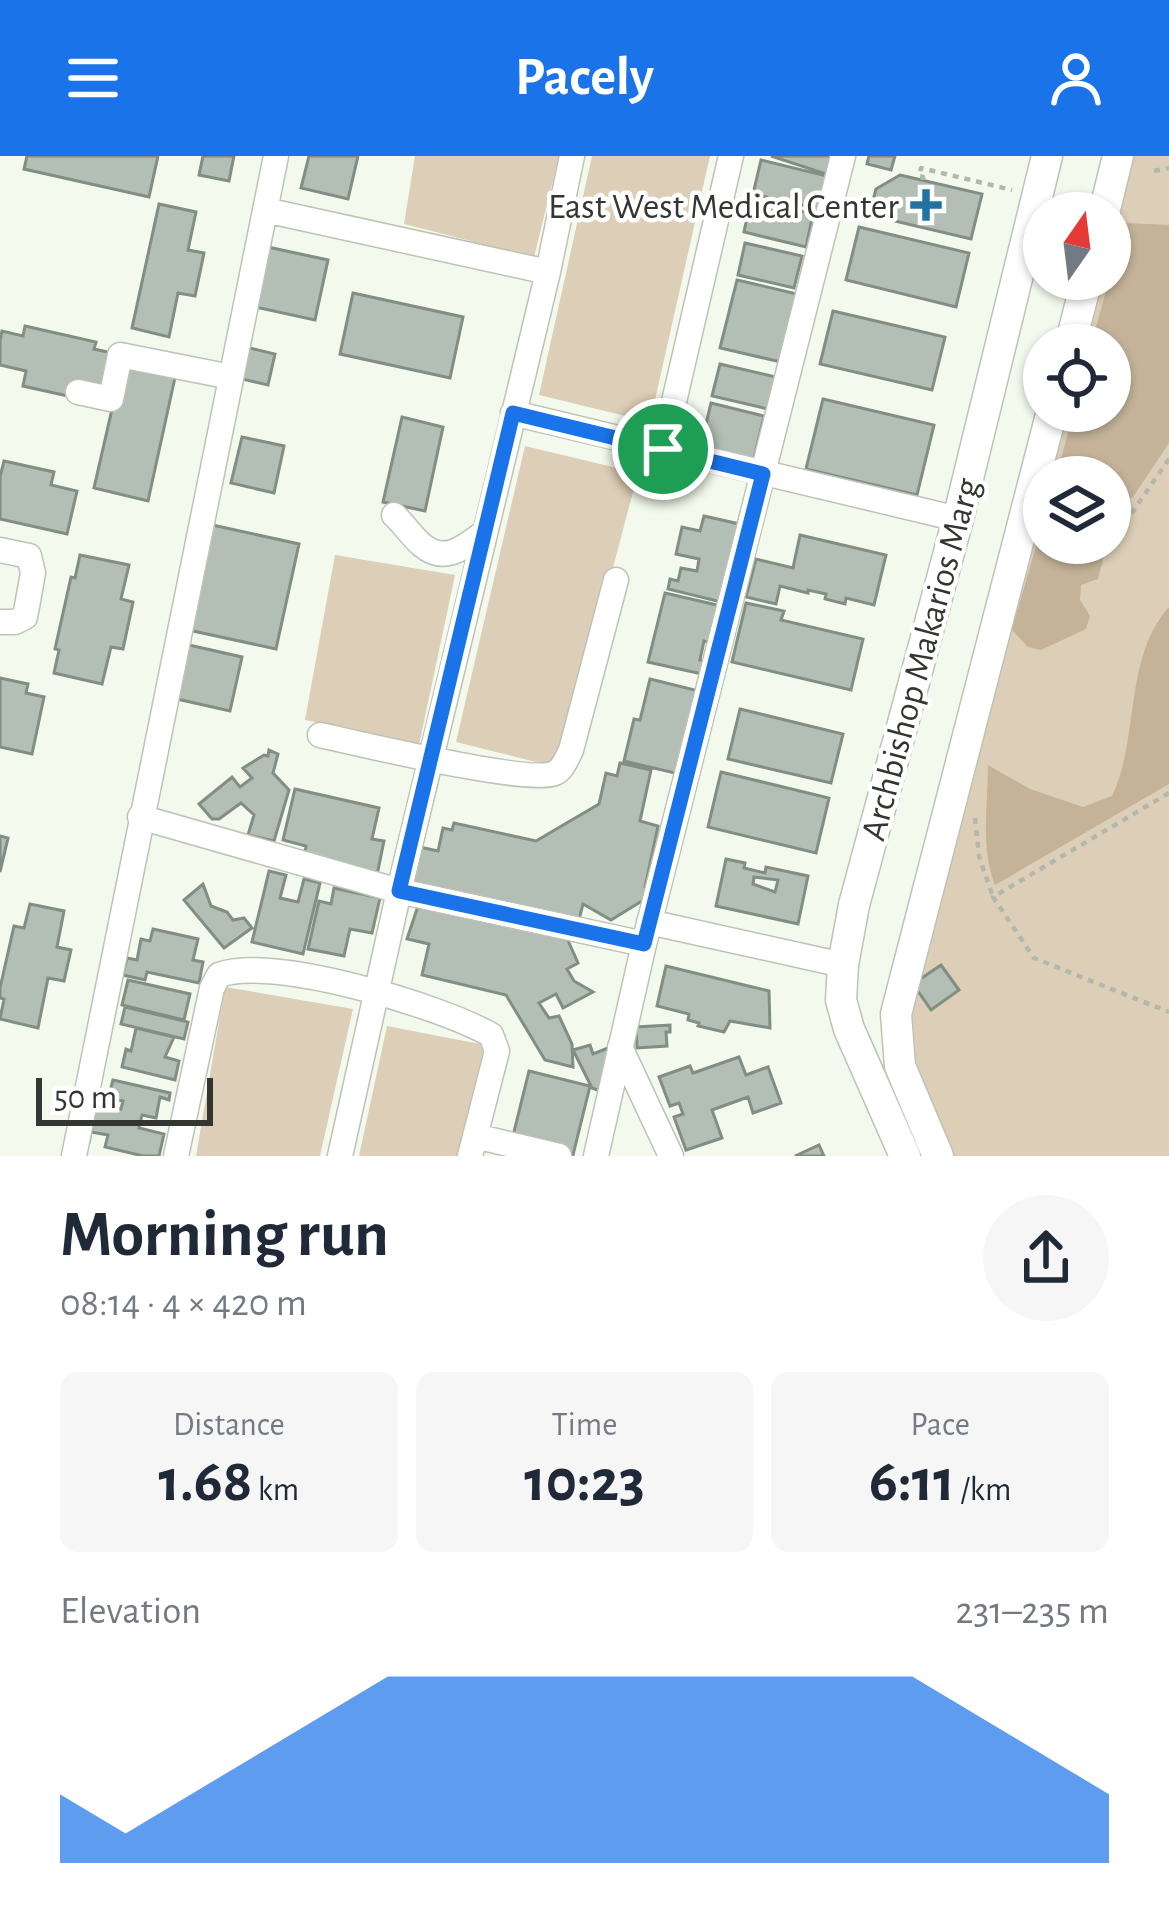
<!DOCTYPE html>
<meta charset="utf-8">
<style>
:root{--surface:#fff;--page:#f6f6f7;--text:#1f2937;--muted:#747a83;--accent:#1a73e8}
body{margin:0;font-family:"Alegreya Sans",sans-serif;background:var(--page);color:var(--text);height:100vh;display:flex;flex-direction:column;font-size:45px;white-space:nowrap}
*{box-sizing:border-box;margin:0}
p{font-size:39px;color:var(--muted)}
.icon{flex:none;width:66px;height:66px;fill:none;stroke:currentColor;stroke-width:2;stroke-linecap:round;stroke-linejoin:round}
.map{position:relative;height:1000px;overflow:hidden}
.details{display:flex;flex-direction:column;background:var(--surface);flex:1}
.details>*{flex:none}
.needle{width:78px;rotate:14deg}
.fabs{position:absolute;left:1023px;top:36px;display:grid;gap:24px}
.fabs a{display:grid;place-items:center;width:108px;height:108px;border-radius:50%;background:var(--surface);box-shadow:0 3px 9px #0004;font-size:60px}
.scale{position:absolute;left:36px;bottom:30px;width:177px;box-sizing:border-box;padding-left:12px;border:6px solid #343631;border-top:0;font-size:33px;line-height:42px;white-space:nowrap;color:#343631;-webkit-text-stroke:9px #fff;paint-order:stroke}
.pin{position:absolute;display:grid;place-items:center;width:102px;height:102px;color:#fff;margin:-51px;border:6px solid #fff;border-radius:50%;box-shadow:0 3px 12px #0007}
.round{display:grid;place-items:center;flex:none;width:126px;height:126px;border-radius:63px;background:var(--page)}
.head{display:flex;align-items:center;justify-content:space-between;height:204px;padding:0 60px}
h1{font-size:66px;font-weight:700;line-height:90px}
.stats{display:grid;grid-template-columns:repeat(3,1fr);gap:18px;height:204px;padding:12px 60px}
.stats div{display:grid;align-content:center;border-radius:18px;background:var(--page);text-align:center}
.stats b{font-size:60px;font-weight:700}
.stats small{font-size:33px;font-weight:400}
.stats p{font-size:33px}
.chart{height:336px;padding:24px 60px}
.chart p{display:flex;justify-content:space-between}
.chart svg{width:100%;height:216px;margin-top:12px;fill:var(--accent);opacity:.7}
header{display:flex;justify-content:space-between;align-items:center;height:156px;padding:0 60px;background:var(--accent);color:#fff;font-size:54px;font-weight:700}
.map>svg:first-child{display:block}
.green{fill:#ddceb7}
.forest{fill:#c4b399}
.building{fill:#b3beb4;stroke:#828d83;stroke-width:3;fill-rule:evenodd}
.lines{fill:none;stroke-linecap:round;stroke-linejoin:round}
.minor-casing{stroke:#bdc3b6;stroke-width:27}
.tertiary-casing{stroke:#bdc3b6;stroke-width:33}
.path{stroke:#b3b8ad;stroke-width:4.5;stroke-dasharray:6 6;stroke-linecap:butt}
.minor{stroke:#fff;stroke-width:24}
.tertiary{stroke:#fff;stroke-width:30}
.route-casing{stroke:#fff;stroke-width:24}
.route{stroke:#1a73e8;stroke-width:15}
.poi-dot{fill:#2272a3;stroke:#fff;stroke-width:4.5}
.labels{text-anchor:middle;stroke-width:9;stroke-linejoin:round;paint-order:stroke}
.poi-label{font-size:36px;fill:#343631;stroke:#fff;text-anchor:end}
.street-label{font-size:36px;fill:#343631;stroke:#fff}
</style>
<header><svg class="icon" aria-label="menu" viewBox="0 0 24 24"><path d="M4 6h16M4 12h16M4 18h16"/></svg>Pacely<svg class="icon" aria-label="person" viewBox="0 0 24 24"><circle cx="12" cy="8" r="4"/><path d="M4 21q1-7 8-7t8 7"/></svg></header>
<div class="map">
<svg width="1169" height="1000" viewBox="0 0 1169 1000">
<rect width="100%" height="100%" fill="#f3f9ec"/>
<path class="green" d="M415 0H559L534 101 404 68Z
M592 0H710L650 266 539 239Z
M1133 0H1169V1000H953C926 939 901 888 912 819L1044 346V387H1110V321H1051L1069 255H1110V189H1086L1102 123H1110V92Z
M525 290 638 317 560 612 456 586Z
M335 399 455 419 419 589 305 564Z
M225 831 353 853 320 1000H196Z
M387 870 485 889 461 1000H359Z"/>
<path class="forest" d="M1125 67 1169 69V287L1133 341 1117 351 1110 377V321H1056L1074 255H1110V189H1091Z
M1044 362V387H1107L1098 423 1081 429 1080 444 1090 460 1086 473 1041 494 1028 491 1012 474Z
M1169 451V628L995 729C980 690 988 650 988 609L1030 633 1083 651 1112 640C1140 582 1123 502 1169 451Z"/>
<path class="building" d="M27 0H158L149 41 24 13Z
M203 0H234L229 25 199 19Z
M309 0H358L348 43 301 32Z
M771 0H840L832 20Z
M869 0H895L891 14 867 8Z
M761 4 827 20 819 53 753 38Z
M900 19 982 38 971 83 869 59 876 33Z
M751 43 813 58 806 91 744 76Z
M159 48 196 56 188 94 204 97 195 140 178 137 169 181 132 172Z
M859 71 969 97 956 151 846 124Z
M745 87 802 100 794 132 738 119Z
M268 91 328 104 315 164 255 151Z
M737 124 797 138 781 206 720 192Z
M353 137 463 161 450 222 340 198Z
M833 155 945 181 932 234 820 208Z
M25 170 96 186 94 193 117 198 109 233 72 241 23 230 26 215 0 209V185L2 175 23 180Z
M241 190 275 198 268 229 234 221Z
M123 205 176 217 148 345 94 332Z
M720 208 776 221 768 253 712 240Z
M823 243 934 269 917 339 806 313Z
M711 247 764 260 753 306 700 293Z
M402 261 443 271 425 355 383 346Z
M242 281 284 290 274 337 231 327Z
M4 305 54 316 51 329 77 335 67 378 0 363V321Z
M704 360 744 369 725 447 668 433 670 423 678 425 681 412 697 415 699 403 676 398 682 371 700 375Z
M208 368 299 388 276 493 184 473Z
M800 379 886 399 874 449 846 442 845 448 825 443 826 438 808 434V437L780 430 776 448 746 441 756 403 793 412Z
M80 399 129 409 121 443 133 446 123 493 111 491 102 528 54 517 59 494 55 493 71 421 75 422Z
M665 437 721 450 716 488 704 485 700 504 705 505 702 518 648 506Z
M746 447 784 455 781 464 863 483 851 534 732 506Z
M189 489 242 501 230 555 177 543Z
M0 522 28 528 26 537 44 541 32 598 0 591Z
M650 523 703 536 683 619 624 605 634 563 640 564Z
M740 553 843 578 831 627 728 603Z
M269 594 278 598 273 617 289 634 274 685 248 679 254 659 241 647 219 663H212L199 648 232 621 240 631 252 622 243 612 264 599 268 600Z
M620 607 651 614 640 665 658 670 645 731 652 732 650 740 611 764 583 748 579 764 407 725 415 690 438 695 443 672 452 674 454 667 536 685 599 648 606 617 617 620Z
M721 616 829 642 816 697 708 671Z
M295 633 379 652 372 683 384 685 377 719 303 703 306 690 283 684Z
M0 680 8 682 0 716Z
M726 703 745 707 744 712 765 717 766 711 808 720 798 768 716 750ZM754 721 778 724 775 736 753 728Z
M269 715 286 719 280 742 298 746 304 723 320 727 303 798 252 786Z
M203 728 211 750 227 756 233 764 244 762 252 772 224 792 184 744Z
M334 732 380 742 372 777 350 773 344 800 308 793 319 745 331 748Z
M419 747 566 780 578 807 567 813 574 825 593 836 563 852 556 838 539 847 549 862 559 860 572 888 573 911 545 904 506 839 422 819 429 788 407 783Z
M30 748 64 755 57 791 71 794 64 825 48 822 38 872 0 863 4 843 0 842V832L14 770 24 772Z
M153 773 198 783 193 804 203 806 199 827 147 816 145 824 123 819 127 802 137 804 141 783 150 785Z
M941 809 959 834 931 854 913 828Z
M666 810 769 835 770 872 730 865 724 876 698 870 699 867 688 864 689 858 657 850Z
M128 824 190 838 184 864 122 849Z
M125 851 188 866 184 883 121 868Z
M670 869V876H666L667 890 637 892 636 871Z
M136 872 174 881 165 901 179 905 175 924 122 911 126 893 131 895Z
M590 889 593 898 613 890 603 936 592 932 573 894Z
M739 901 746 919 768 911 781 947 753 957 748 941 712 954 722 982 686 994 674 961 683 958 679 947 670 950 659 921 690 910 693 917Z
M529 915 590 930 573 999 512 984Z
M113 924 170 937 169 944 160 941 156 962 142 959 139 972 164 978 159 1000H143L105 991 108 979 91 976 89 987 93 947 121 953 123 945 108 942Z
M819 989 824 1000H795Z"/>
<g class="lines">
<defs>
<path id="minor" d="M265 54 548 116
M78 236 111 243 120 199 231 221
M513 257 958 363
M663 293 731 0
M394 359C404 368 412 381 422 389 445 409 466 390 485 376
M0 394 29 400 33 417 25 461 15 466H0
M320 579C357 587 530 629 555 617 563 613 567 602 571 594L616 424
M140 661 399 735 644 788
M649 766 843 809
M620 891 671 1000
M475 980 559 1000
M74 1000 276 0
M176 1000 212 832 219 819C272 799 441 850 491 879L497 895 470 1000
M340 1000 399 735 548 116 572 0
M596 1000 644 788 843 0"/>
<path id="tertiary" d="M1104 57 1118 0
M1070 189 1087 123
M905 1000 849 873 841 844 843 809 854 749 958 363 1047 0
M938 1000 900 910 896 858 1052 255"/>
</defs>
<use href="#minor" class="minor-casing"/>
<use href="#tertiary" class="tertiary-casing"/>
<path class="path" d="M1154 15 1169 12
M923 24V21L919 20 921 12 1012 34
M1110 366 1129 361 1169 303
M1169 637 993 741 1034 802 1169 856
M975 662 979 700 993 741"/>
<use href="#minor" class="minor"/>
<use href="#tertiary" class="tertiary"/>
</g>
<g class="lines">
<defs>
<path id="route" d="M513 257 763 318 644 788 399 735Z"/>
</defs>
<use href="#route" class="route-casing"/>
<use href="#route" class="route"/>
</g>
<path class="poi-dot" d="M920 31h12v12h12v12h-12v12h-12v-12h-12v-12h12z"/>
<g class="labels">
<g class="poi-label">
<text x="899" y="62">East West Medical Center</text>
</g>
<g class="street-label">
<text transform="translate(919 503) rotate(-75)" y="13">Archbishop Makarios Marg</text>
</g>
</g>
</svg>
<div class="fabs">
<a><svg class="needle" viewBox="-14 -14 28 28"><path d="M0-13l5 13h-10z" fill="#e53935"/><path d="M0 13l5-13h-10z" fill="#747a83"/></svg></a>
<a><svg class="icon" aria-label="locate" viewBox="0 0 24 24"><circle cx="12" cy="12" r="6"/><path d="M12 2v4M12 18v4M2 12h4M18 12h4"/></svg></a>
<a><svg class="icon" aria-label="layers" viewBox="0 0 24 24"><path d="M12 4l9 5-9 5-9-5zM3 14l9 5 9-5"/></svg></a>
</div>
<div class="scale">50 m</div>
<div class="pin" style="left:663px;top:293px;background:#1e9e55"><svg class="icon" aria-label="arrive" viewBox="0 0 24 24"><path d="M6 21V4h12l-3 4 3 4H6"/></svg></div>
</div>
<section class="details">
<div class="head"><div><h1>Morning run</h1><p>08:14 · 4 × 420 m</p></div><a class="round"><svg class="icon" aria-label="share" viewBox="0 0 24 24"><path d="M12 15V3M7 8l5-5 5 5M5 13v7h14v-7"/></svg></a></div>
<div class="stats">
<div><p>Distance</p><b>1.68<small> km</small></b></div>
<div><p>Time</p><b>10:23</b></div>
<div><p>Pace</p><b>6:11<small> /km</small></b></div>
</div>
<div class="chart"><p><span>Elevation</span>231–235 m</p>
<svg viewBox="0 0 160 44" preserveAspectRatio="none"><path d="M0 44V30L10 38L20 30L30 22L40 14L50 6L60 6L70 6L80 6L90 6L100 6L110 6L120 6L130 6L140 14L150 22L160 30V44z"/></svg>
</div>
</section>
